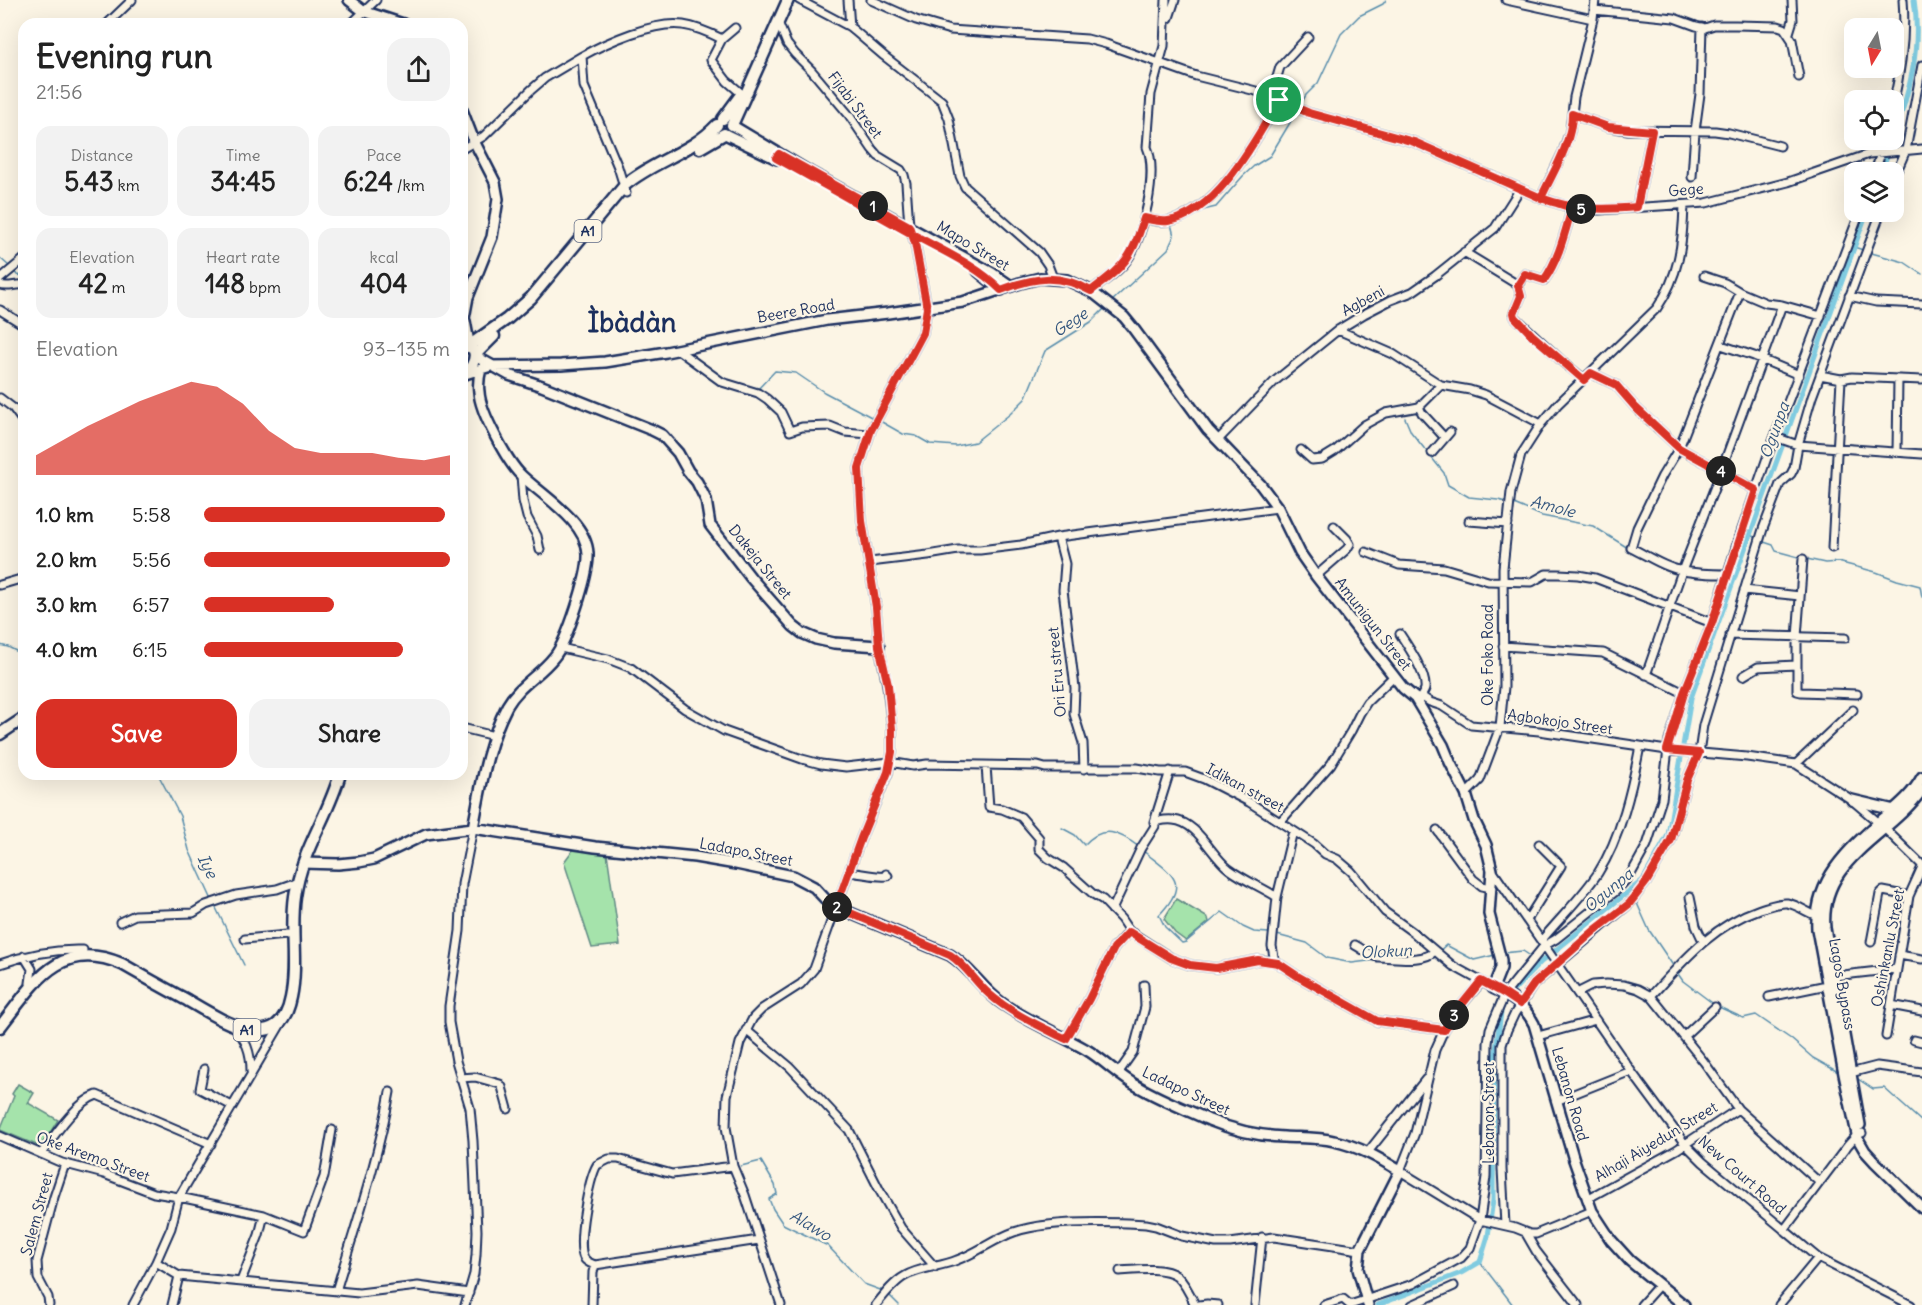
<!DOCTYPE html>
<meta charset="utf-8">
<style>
:root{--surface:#fff;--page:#f2f2f2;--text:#222;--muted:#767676;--accent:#d93025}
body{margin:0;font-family:Delius,sans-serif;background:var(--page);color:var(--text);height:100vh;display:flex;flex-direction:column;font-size:22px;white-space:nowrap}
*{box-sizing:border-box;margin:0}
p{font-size:20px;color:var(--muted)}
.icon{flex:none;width:33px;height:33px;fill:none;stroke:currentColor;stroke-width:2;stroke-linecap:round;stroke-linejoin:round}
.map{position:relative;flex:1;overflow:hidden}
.drawer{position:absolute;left:18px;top:18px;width:450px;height:762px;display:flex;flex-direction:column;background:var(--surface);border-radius:18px;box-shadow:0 6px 24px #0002}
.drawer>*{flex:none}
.needle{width:39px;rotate:190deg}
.buttons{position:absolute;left:1844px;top:18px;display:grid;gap:12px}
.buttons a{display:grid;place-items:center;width:60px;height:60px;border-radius:12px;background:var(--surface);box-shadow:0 6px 24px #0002;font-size:30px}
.pin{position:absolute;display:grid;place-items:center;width:51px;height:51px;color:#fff;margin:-26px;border:3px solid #fff;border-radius:50%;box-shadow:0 2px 6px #0007}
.km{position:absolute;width:30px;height:30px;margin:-15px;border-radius:50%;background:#222;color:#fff;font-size:16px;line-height:30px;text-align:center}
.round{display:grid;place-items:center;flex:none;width:63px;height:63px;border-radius:18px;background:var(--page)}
.summary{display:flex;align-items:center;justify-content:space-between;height:102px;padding:0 18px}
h1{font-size:33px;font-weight:700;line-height:45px}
.metrics{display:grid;grid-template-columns:repeat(3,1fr);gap:9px;height:102px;padding:6px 18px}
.metrics div{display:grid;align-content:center;border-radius:15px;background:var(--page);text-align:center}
.metrics b{font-size:26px;font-weight:700}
.metrics small{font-size:16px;font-weight:400}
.metrics p{font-size:16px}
.chart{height:168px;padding:12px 18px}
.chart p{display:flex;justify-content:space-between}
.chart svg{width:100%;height:108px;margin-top:6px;fill:var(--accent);opacity:.7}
.primary-button{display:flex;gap:12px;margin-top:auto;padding:12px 18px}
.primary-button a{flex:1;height:69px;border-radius:18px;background:var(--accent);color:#fff;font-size:24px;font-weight:700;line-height:69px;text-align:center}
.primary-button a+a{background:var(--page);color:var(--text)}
ul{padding:0 18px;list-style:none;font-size:20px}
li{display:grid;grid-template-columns:96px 72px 1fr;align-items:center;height:45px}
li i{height:15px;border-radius:8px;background:var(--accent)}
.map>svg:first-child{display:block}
.green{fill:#a5e3ab;stroke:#608984;stroke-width:1.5}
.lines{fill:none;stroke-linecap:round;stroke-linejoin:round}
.stream{stroke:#588dac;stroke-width:1.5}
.canal{stroke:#80cbe0;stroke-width:5}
.minor-casing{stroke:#1b2f5e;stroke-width:11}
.major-casing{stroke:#1b2f5e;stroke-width:14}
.highway-casing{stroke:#1b2f5e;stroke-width:15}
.minor{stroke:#fcf5e5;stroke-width:7}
.major{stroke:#fcf5e5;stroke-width:9}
.highway{stroke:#fcf5e5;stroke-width:10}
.route-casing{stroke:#fff;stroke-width:12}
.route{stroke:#d93025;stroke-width:8}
.labels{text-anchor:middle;stroke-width:4.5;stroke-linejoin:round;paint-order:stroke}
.shield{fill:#fcf5e5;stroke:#5e6a86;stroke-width:1.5}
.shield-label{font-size:14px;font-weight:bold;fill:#1b2f5e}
.street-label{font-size:15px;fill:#1b2f5e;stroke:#fcf5e5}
.water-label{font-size:16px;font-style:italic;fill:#34567e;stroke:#fcf5e5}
.town-label{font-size:27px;font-weight:bold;fill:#1b2f5e;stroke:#fcf5e5}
</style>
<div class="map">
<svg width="1922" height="1305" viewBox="0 0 1922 1305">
<rect width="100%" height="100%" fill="#fcf5e5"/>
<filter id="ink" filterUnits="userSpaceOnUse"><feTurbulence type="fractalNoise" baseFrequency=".0167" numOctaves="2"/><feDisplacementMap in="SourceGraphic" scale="12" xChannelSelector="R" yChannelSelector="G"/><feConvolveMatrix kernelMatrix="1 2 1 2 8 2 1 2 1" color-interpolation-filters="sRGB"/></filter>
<g filter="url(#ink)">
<path class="green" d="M575 847 607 853 620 945 592 948 564 862Z
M1176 899 1208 918 1209 922 1186 941 1175 933 1164 919Z
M18 1084 34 1093 28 1103 58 1120 41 1147 0 1130 14 1096 12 1094Z"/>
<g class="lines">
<path class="stream" d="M1299 107 1306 95 1318 83 1341 34 1359 16 1383 4 1386 0
M1199 211 1216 207 1243 176 1254 166 1270 156 1297 111
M1854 247 1863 250
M1868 252 1904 262 1922 274
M0 258 9 266
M15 272 17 275 24 276
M1111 302 1168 249 1174 236 1171 224 1173 223
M757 390 775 371 796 373 824 392 875 419
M1405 418 1411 432 1444 473 1448 485 1469 497 1498 500 1506 502
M880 421 903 434 916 436 930 444 956 446 975 442 1010 414 1025 399 1045 351 1091 322 1106 307
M1514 504 1542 516 1593 526 1628 548
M1750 535 1757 538
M1761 541 1773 545 1776 551 1802 558
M1807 559 1825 563 1838 562 1876 572 1897 580 1920 586 1922 597
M0 645 8 647 24 655
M158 774 180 816 189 850 212 900
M1062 828 1075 835 1084 845C1103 824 1119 832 1139 847
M1142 850C1171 874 1192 881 1159 915L1165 927 1182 943 1186 942 1222 912 1243 927 1254 932 1269 933
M1636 901 1649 930 1674 967
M214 904 244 965
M1277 935 1307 943 1327 958 1352 963 1376 960
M1438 952 1446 945 1474 960 1495 955
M1502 953 1523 951 1532 957
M1676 971 1683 981 1715 1005
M1719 1007 1743 1018 1756 1015 1791 1039 1813 1058 1840 1073
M1855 1077 1873 1089 1884 1088 1922 1122
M741 1166 761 1161 775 1185 777 1194 769 1199 773 1209 783 1224 828 1246 864 1284 883 1291
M1480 1262 1513 1305
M887 1293 899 1305"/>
<path class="canal" d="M1893 138C1909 94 1922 48 1914 0
M1881 172 1893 140
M1507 997 1541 962 1643 880 1668 835 1691 698 1867 212
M1378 1305 1461 1273 1480 1262 1488 1236 1493 1200 1494 1065 1502 1005"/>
<defs>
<path id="minor" d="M799 0 850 27 884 56 942 101 949 119 960 176 965 187 1039 252 1048 265 1053 278
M848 0 850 27
M871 0 916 20 950 30 1087 39 1106 44 1196 76 1256 91 1309 113 1414 142 1541 198 1572 208 1599 210 1706 203 1788 182 1869 154 1922 149
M1506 0 1593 19
M1594 10 1674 18 1696 26 1705 28 1714 25H1736L1778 26 1784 28 1792 40 1799 77
M1169 18 1175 0
M778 22 787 44 795 54 812 71 849 115 872 149 878 156 901 170 904 175 906 183 909 226 915 243 927 308 923 333 871 430 859 468 862 521 876 607 879 646 887 685 892 729V752L888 773 861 838 814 969 801 984 762 1009 753 1018 740 1043 727 1096 726 1127 733 1166 745 1195 781 1305
M107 24 132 0
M351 24 376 0
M735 28 722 39 711 60 727 81 741 93
M1789 33 1793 20 1792 0
M1271 97 1280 67 1308 37
M1893 105C1901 70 1906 36 1903 0
M1572 114 1608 127 1628 130 1715 131 1729 133 1780 146
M462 149 484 136 531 90 545 78 582 56
M1875 172 1885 140
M1692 177 1695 131 1700 94 1702 27
M1893 180 1906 150 1922 65
M626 193 618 167 584 86 582 56C607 42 654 21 683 25 697 27 710 33 722 39
M1541 198 1563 152 1570 131 1574 97 1593 19 1595 0
M1637 207 1652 131
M1572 208C1565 232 1559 259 1544 280L1525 274 1518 285 1521 296 1514 313 1515 317 1564 363 1584 379
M1144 218C1152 220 1160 223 1168 221 1217 213 1256 140 1279 100
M1464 252 1518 285
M1704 276 1725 283 1740 292 1766 303 1782 305 1821 316
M0 279 24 259
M0 285C7 288 16 284 24 285
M1091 291C1103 281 1118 273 1127 260 1144 238 1158 172 1147 147L1151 94 1164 46 1166 0
M1849 296 1876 302 1922 304
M0 310 24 325
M1338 330 1393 354 1441 385 1470 390 1486 395 1541 424
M1721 345 1754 356 1799 375
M678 350 722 382 758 393 767 399 781 412 790 431 802 427 830 426 845 432 869 434
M1591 373 1616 385 1636 408 1679 448 1756 490
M1820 375 1841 379
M0 398 13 408 24 423
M1419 407 1422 413 1445 438
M1775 437 1798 445 1922 454
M1218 440 1275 381 1338 330 1364 314 1391 300 1412 292 1435 276 1495 228 1520 189
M1301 450 1312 460 1322 459 1335 451 1364 425 1386 413 1419 407 1441 385
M1897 452 1898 379
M1432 453 1450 432
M521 475 523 501 527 517 537 536 540 550
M1469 521 1508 524
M1058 537 1065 564 1063 590 1075 688 1074 714 1083 743 1084 769
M1832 548 1841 379 1852 377 1922 380
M1366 552 1399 565 1444 568 1488 581 1532 582 1546 574H1559L1578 575 1595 578 1712 623
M1803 559 1797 637V691L1801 692 1857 694
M869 567 870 562 928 555 958 550H980L1021 545 1058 537 1278 508
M1728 574C1713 574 1698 574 1684 571 1665 568 1648 556 1631 548L1637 528 1662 476 1679 448 1740 292
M1316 576 1347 549 1350 544 1347 539 1334 526
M0 585 24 578
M1744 590 1800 596
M1400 634C1408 646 1427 674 1425 689 1424 692 1422 695 1420 698
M1730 635 1845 638
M1503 646 1603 653 1684 693
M561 648 608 659 631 668 685 709 724 731 802 759 821 764 846 767 890 762 913 766 927 764 1038 766 1045 768H1137L1160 772H1185L1204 779 1249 802 1314 844 1325 854 1337 859 1351 871 1385 912 1414 933 1453 966 1493 988
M1646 675 1682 571 1721 471 1782 305
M1743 676 1758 667 1796 665
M1415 698H1424L1430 702 1442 706 1471 725 1539 731 1667 750 1747 757 1796 764 1852 800 1879 823 1922 865
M462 728 494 736
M1796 764 1853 710
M986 766 989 807 1002 809 1021 817 1039 838V849L1048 858 1064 868 1093 894 1103 900 1121 919 1129 931 1171 958 1190 965 1216 968 1258 960 1272 961 1278 963 1299 977 1377 1021 1444 1030
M1466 794 1480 780 1500 727 1504 687 1503 568 1511 492 1521 455 1541 424 1558 404 1657 308C1679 276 1683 243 1684 205
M1154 822C1160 821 1166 819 1173 820 1198 822 1210 854 1229 869 1244 880 1261 887 1277 897
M1280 822 1331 764 1351 731 1360 713 1367 702 1394 676
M1437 830 1473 879 1482 886 1491 888
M1492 870 1631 1071 1685 1144 1703 1162 1818 1258 1911 1305
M849 872C860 873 879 878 888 876L886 874
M1690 897 1696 926 1703 941
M1112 910 1141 848 1155 826 1154 822 1170 771
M1527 920 1561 866 1539 844
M120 922 135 915 193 913 206 905 236 895 277 889 291 884
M245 939 287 935
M1541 941C1560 918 1582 897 1598 873 1621 837 1632 788 1640 746
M1871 942 1880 894 1883 891 1909 896
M1355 945C1363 949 1369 956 1378 957 1394 957 1423 963 1435 951
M1899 955 1922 959
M24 956 32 969 30 983
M1272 961 1274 957 1272 946 1277 897 1293 831
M0 964C28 954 53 949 83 950
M1834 976 1896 969
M1481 982 1455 1013 1444 1030 1435 1050 1415 1133 1400 1171 1480 1220 1515 1228 1530 1234H1536L1592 1211
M1577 993 1593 985 1606 984 1624 985 1638 989 1651 996 1704 1062 1738 1109 1819 1182
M1651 996C1683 961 1713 925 1760 909 1767 907 1779 902 1787 903 1799 905 1810 915 1821 917
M1769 997 1827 985
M1891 1005 1922 1011
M282 1022 179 1197 171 1228 156 1262 179 1276 359 1293 418 1286 469 1293
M233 1025C246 1039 251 1052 251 1071
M746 1030 790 1067 849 1130 880 1191 901 1228 935 1267
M1538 1036 1596 1020
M1684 1036 1715 1007
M1886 1036 1909 896 1922 867
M1066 1039 1089 999 1114 948 1129 931
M1914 1040 1922 1042
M204 1069 200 1089 232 1106
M1119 1072 1133 1052 1145 1007 1144 985
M1850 1073 1877 1066 1922 1072
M460 1078 475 1077 500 1084 502 1087 508 1109
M1556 1101 1631 1071
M0 1136 62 1163 104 1174 154 1193 179 1197 264 1215 304 1231 324 1177 332 1130
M1368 1152 1426 1079
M41 1154C54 1136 76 1102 97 1095L211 1144
M733 1166 672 1174 618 1159H609L597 1165C589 1178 576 1244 584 1258 586 1262 590 1263 595 1265L759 1240
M1587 1199 1676 1150 1738 1109
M1505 1225 1502 1169V1045L1507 1030 1515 1013 1534 984 1629 904 1647 881 1671 840 1687 780 1699 753 1703 725 1763 529 1780 484 1791 474 1794 468 1798 445 1812 397 1881 212
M1784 1230 1848 1145 1857 1135 1862 1133
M1525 1232 1536 1251 1578 1305
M1120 1271C1135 1270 1164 1266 1177 1276 1185 1283 1191 1296 1195 1305
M241 1281 259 1235 264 1215
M336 1291C356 1224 378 1160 390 1092
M49 1305 48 1297 38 1278 37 1261 54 1197 65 1164
M133 1305 156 1262
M172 1305 179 1276
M465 1305 474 1274 476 1255 477 1231 473 1141 470 1108 456 1061 449 1022V1006L460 931 462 884 473 828
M592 1305 593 1272 595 1265
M876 1305C884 1295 894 1282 905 1276 920 1267 941 1267 957 1260 977 1253 994 1239 1014 1232 1048 1220 1110 1222 1146 1224L1156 1226 1182 1236 1216 1243H1230L1274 1237 1360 1250
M1199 1305 1207 1304 1218 1305
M1255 1305 1262 1237
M1324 1305 1343 1299 1350 1305 1413 1284 1461 1258 1470 1248 1480 1220 1486 1177 1488 1043 1490 1029 1505 994 1544 946 1556 939 1616 891 1631 874 1647 845 1662 799 1669 741 1684 693 1712 623 1738 541 1769 452 1860 212
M1412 1305 1454 1286
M1641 1305 1659 1285
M1779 1305 1818 1258"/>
<path id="major" d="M349 0 363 11 403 24
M462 110 474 141 495 182 498 199 492 237 468 297 462 329
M733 126 813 174 992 273 1011 286
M725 134 777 159
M978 271 1001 290
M465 321 470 348
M475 356 509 375 542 386 652 430 662 435 678 453 688 471 697 482 706 500 710 525 751 578 793 626 802 633 816 639 834 643 879 646
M465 374 491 366 561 365 605 362 666 352 827 320 888 313 963 302 1020 283 1040 278 1067 280 1091 291 1124 317 1133 328 1208 430 1260 484 1278 508 1300 553 1316 576 1403 688 1415 698 1443 745 1450 762 1466 794 1474 820 1486 845 1492 870 1489 914 1501 960V968L1493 988C1511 996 1525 1006 1534 1024L1574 1160 1592 1211 1611 1240 1630 1261 1684 1305
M1922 777C1913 794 1898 806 1884 818 1849 849 1814 879 1817 929L1844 1074 1858 1139 1865 1151 1875 1162 1922 1208
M1852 800 1894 810
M473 828C481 787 487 744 507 706 519 685 540 675 554 657 567 642 589 574 588 554 587 522 543 496 522 476 508 463 480 412 479 392 478 385 479 376 481 369
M303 863 338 864 359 862 374 859 426 834 473 828 595 847 695 857 736 864 793 876 814 887 829 903 836 907 950 955C971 968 982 990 1003 1004 1029 1022 1059 1034 1087 1050 1105 1061 1120 1077 1139 1087 1161 1100 1185 1109 1209 1120 1233 1130 1258 1136 1284 1137 1300 1138 1318 1137 1334 1141 1358 1146 1379 1158 1400 1171L1360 1250 1358 1269 1368 1305
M1860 1125 1825 928C1819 859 1888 838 1922 790"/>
<path id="highway" d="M723 119 740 96
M732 125 788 0
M700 148 724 134
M467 347 507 319 531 298 625 185C653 161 691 153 717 125
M475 355 494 336
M462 375C470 372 477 359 474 351
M0 734 24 718
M0 1027C34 984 59 937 122 964 143 976 164 988 185 999 218 1018 279 1060 291 997 298 964 290 930 295 897 301 851 328 817 340 774"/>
</defs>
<use href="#minor" class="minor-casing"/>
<use href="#major" class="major-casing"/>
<use href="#highway" class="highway-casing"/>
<use href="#minor" class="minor"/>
<use href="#major" class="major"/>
<use href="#highway" class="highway"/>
</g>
</g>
<g class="lines" filter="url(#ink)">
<defs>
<path id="route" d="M1279 100C1256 139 1217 214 1168 221 1160 222 1152 220 1144 218 1132 260 1124 265 1091 291 1058 273 1035 277 1001 290 976 265 943 251 912 234 867 209 822 183 776 158L779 154 909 226 915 243 927 308 923 333 871 430 859 468 862 521 876 607 879 646 888 685 892 729V752L888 772 861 838 836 907 950 955C966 965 975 982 989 994 1012 1014 1040 1026 1066 1039L1089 999 1114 948 1129 932 1171 958 1190 965 1216 968 1258 960 1278 963 1299 977 1377 1021 1444 1030 1455 1013 1481 981 1505 994 1520 1004 1534 984 1594 931 1629 904 1647 881 1671 840 1687 780 1699 753 1667 750 1684 693 1712 623 1756 490 1679 448 1636 408 1616 385 1591 373 1584 380 1532 335 1515 317 1514 313 1521 296 1518 285 1525 274 1544 280C1559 259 1565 232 1572 208L1541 198C1553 172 1572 143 1572 114L1608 127 1652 131 1637 207C1603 210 1573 210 1541 198L1414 142 1309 113 1279 100"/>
</defs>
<use href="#route" class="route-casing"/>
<use href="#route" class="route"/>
</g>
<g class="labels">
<g class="shield">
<rect x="574.5" y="220" width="27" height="22" rx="4.5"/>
<rect x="233.5" y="1019" width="27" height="22" rx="4.5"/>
</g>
<g class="shield-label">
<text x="588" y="236">A1</text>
<text x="247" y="1035">A1</text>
</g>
<g class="street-label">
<text transform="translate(855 105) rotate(53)" y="5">Fijabi Street</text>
<text transform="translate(1686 190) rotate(-5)" y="5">Gege</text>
<text transform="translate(973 246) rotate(31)" y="5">Mapo Street</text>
<text transform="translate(1363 301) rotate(-29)" y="5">Agbeni</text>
<text transform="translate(796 311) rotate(-10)" y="5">Beere Road</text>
<text transform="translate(760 562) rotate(51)" y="5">Dakeja Street</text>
<text transform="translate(1373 624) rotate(52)" y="5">Amunigun Street</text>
<text transform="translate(1488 655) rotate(-90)" y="5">Oke Foko Road</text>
<text transform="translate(1057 672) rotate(-95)" y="5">Ori Eru street</text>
<text transform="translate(1560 722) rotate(8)" y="5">Agbokojo Street</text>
<text transform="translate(1245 788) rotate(28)" y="5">Idikan street</text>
<text transform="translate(746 852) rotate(11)" y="5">Ladapo Street</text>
<text transform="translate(1888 948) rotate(-79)" y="5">Oshinkanlu Street</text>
<text transform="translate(1842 984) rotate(80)" y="5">Lagos Bypass</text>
<text transform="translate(1186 1091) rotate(25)" y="5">Ladapo Street</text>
<text transform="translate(1570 1094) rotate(74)" y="5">Lebanon Road</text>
<text transform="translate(1489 1113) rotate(-90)" y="5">Lebanon Street</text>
<text transform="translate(1656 1142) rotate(-31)" y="5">Alhaji Aiyedun Street</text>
<text transform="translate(93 1157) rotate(20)" y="5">Oke Aremo Street</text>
<text transform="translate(1742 1175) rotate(41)" y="5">New Court Road</text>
<text transform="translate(37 1214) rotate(-75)" y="5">Salem Street</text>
</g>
<g class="water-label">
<text transform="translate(1070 322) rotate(-34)" y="6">Gege</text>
<text transform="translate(1774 430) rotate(-70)" y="6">Ogunpa</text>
<text transform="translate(1553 506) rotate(15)" y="6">Amole</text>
<text transform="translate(208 866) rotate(64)" y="6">Iye</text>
<text transform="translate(1608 890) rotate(-40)" y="6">Ogunpa</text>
<text transform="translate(1386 951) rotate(-3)" y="6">Olokun</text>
<text transform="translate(811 1225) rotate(31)" y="6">Alawo</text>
</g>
<g class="town-label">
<text x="632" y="332">Ìbàdàn</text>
</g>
</g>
</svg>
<div class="buttons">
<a><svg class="needle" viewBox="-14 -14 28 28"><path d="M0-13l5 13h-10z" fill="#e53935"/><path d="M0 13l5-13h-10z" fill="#767676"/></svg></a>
<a><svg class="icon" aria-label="locate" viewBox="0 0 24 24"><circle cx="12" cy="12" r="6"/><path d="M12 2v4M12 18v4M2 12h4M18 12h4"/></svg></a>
<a><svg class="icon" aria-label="layers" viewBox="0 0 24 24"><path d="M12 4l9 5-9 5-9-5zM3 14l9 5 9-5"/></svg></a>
</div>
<div class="pin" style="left:1279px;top:100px;background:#1e9e55"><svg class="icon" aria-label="arrive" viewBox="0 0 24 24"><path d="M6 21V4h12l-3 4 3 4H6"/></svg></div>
<b class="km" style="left:873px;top:206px">1</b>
<b class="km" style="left:837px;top:907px">2</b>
<b class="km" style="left:1454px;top:1015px">3</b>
<b class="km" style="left:1721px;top:471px">4</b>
<b class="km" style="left:1581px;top:209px">5</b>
<section class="drawer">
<div class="summary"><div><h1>Evening run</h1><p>21:56</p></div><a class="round"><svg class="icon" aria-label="share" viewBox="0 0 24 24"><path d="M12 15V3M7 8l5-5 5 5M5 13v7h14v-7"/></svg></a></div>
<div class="metrics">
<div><p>Distance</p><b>5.43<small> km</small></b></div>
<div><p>Time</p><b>34:45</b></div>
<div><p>Pace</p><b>6:24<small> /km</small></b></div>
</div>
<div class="metrics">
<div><p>Elevation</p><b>42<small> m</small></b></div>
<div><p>Heart rate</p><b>148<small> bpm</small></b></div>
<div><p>kcal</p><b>404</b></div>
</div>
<div class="chart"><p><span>Elevation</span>93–135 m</p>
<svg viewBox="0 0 160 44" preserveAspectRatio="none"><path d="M0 44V36L10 30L20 24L30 19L40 14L50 10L60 6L70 8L80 15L90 26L100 33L110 35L120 35L130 35L140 37L150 38L160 36V44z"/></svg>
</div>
<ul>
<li><b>1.0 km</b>5:58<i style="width:98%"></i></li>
<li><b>2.0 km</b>5:56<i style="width:100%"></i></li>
<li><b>3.0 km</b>6:57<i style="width:53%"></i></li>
<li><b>4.0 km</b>6:15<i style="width:81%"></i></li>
</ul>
<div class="primary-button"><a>Save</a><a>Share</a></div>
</section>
</div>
